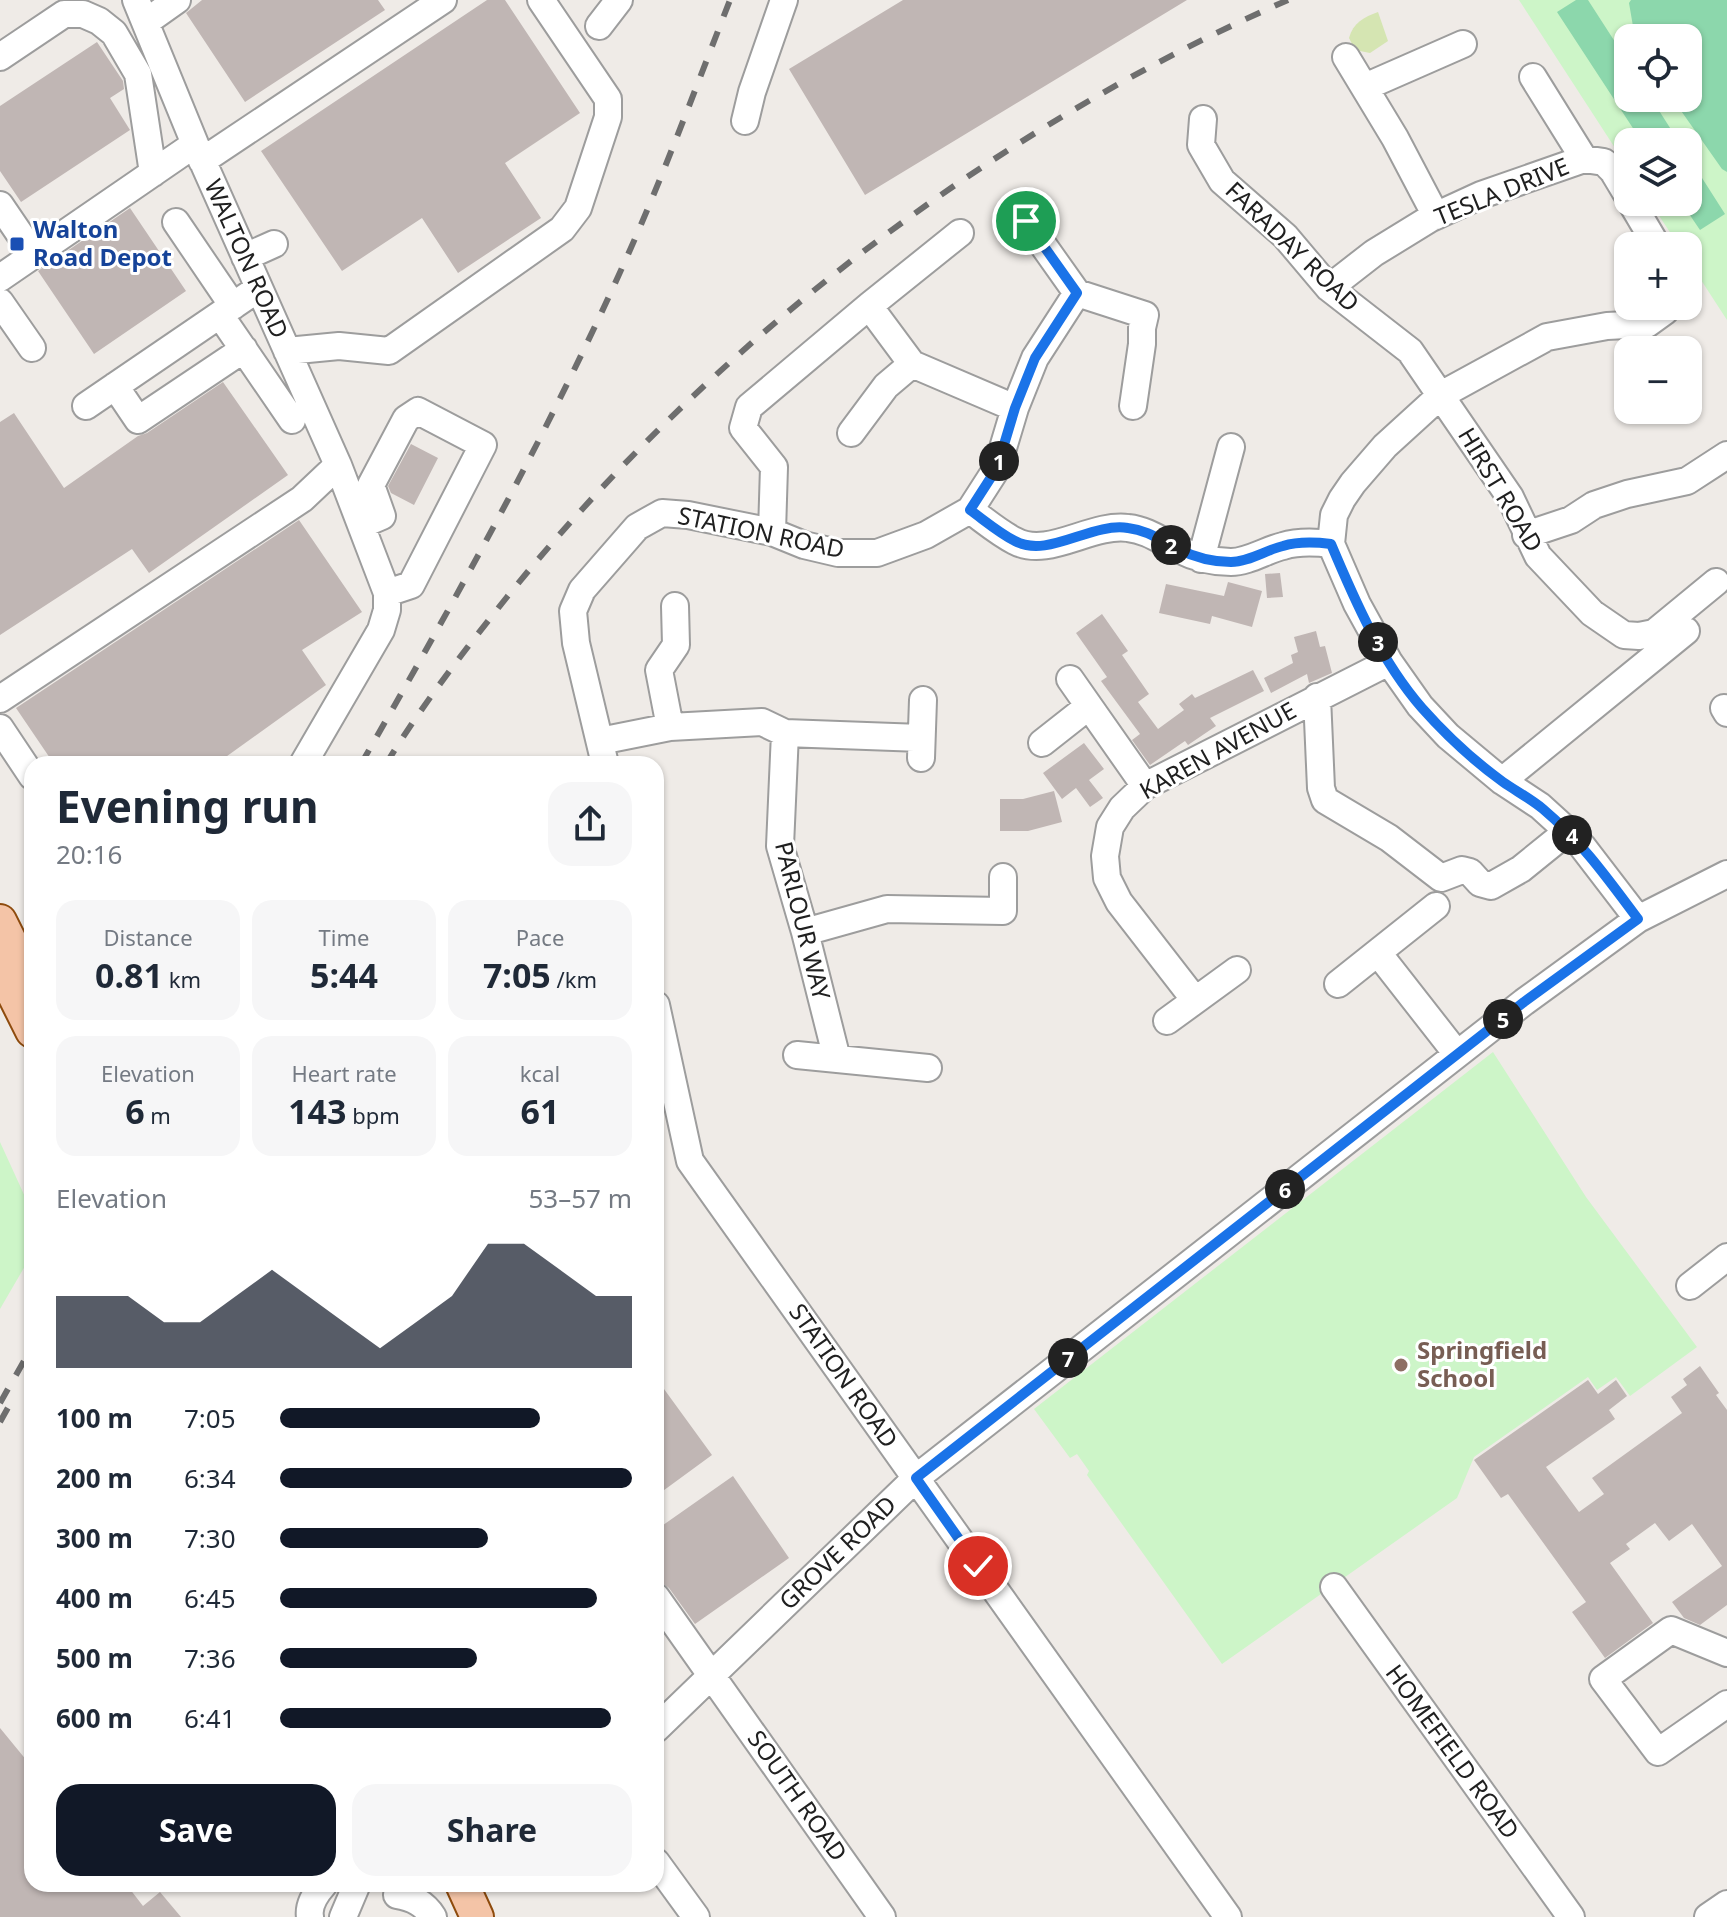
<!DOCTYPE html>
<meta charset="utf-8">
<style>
:root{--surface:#fff;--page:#f6f6f7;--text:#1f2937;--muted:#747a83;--accent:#111827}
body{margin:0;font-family:"Noto Sans",sans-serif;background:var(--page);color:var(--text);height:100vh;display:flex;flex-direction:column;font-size:30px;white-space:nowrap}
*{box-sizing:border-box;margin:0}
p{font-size:26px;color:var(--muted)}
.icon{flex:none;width:44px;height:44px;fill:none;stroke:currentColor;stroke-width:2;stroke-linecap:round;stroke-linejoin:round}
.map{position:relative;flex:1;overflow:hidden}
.side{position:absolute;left:24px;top:756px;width:640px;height:1136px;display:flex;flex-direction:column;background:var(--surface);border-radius:24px;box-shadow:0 2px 6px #0004}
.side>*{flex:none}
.tools{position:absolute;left:1614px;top:24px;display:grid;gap:16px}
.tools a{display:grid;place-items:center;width:88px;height:88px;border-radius:16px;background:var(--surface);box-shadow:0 2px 6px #0004;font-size:40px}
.pin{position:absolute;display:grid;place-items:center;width:68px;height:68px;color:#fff;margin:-34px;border:4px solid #fff;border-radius:50%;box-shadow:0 2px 8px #0007}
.km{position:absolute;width:40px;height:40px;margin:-20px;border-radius:50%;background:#222;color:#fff;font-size:22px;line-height:40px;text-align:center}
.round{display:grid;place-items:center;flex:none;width:84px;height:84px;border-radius:24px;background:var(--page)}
.headline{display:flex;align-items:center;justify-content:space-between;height:136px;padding:0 32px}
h1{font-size:44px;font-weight:700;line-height:60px}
.stats{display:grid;grid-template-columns:repeat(3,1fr);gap:12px;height:136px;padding:8px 32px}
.stats div{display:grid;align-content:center;border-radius:20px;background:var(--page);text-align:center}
.stats b{font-size:34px;font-weight:700}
.stats small{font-size:22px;font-weight:400}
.stats p{font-size:22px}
.chart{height:224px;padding:16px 32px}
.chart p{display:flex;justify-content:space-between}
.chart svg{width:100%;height:144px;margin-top:8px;fill:var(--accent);opacity:.7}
.action{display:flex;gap:16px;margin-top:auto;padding:16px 32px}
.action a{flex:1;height:92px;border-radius:24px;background:var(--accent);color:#fff;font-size:32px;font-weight:700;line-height:92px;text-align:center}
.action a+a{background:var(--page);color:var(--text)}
ul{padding:0 32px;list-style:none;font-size:26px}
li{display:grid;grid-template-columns:128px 96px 1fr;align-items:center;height:60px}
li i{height:20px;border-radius:10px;background:var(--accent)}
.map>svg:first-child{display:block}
.grass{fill:#d5e5b2}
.park{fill:#cdf5c8;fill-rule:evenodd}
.pitch{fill:#8cd7ac}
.building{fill:#c0b6b4}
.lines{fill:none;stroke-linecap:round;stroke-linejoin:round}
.minor-casing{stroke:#9d9d9d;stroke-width:30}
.major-casing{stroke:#8e4b0d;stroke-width:36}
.minor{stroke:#fff;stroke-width:26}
.major{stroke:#f4c4a7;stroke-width:32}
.rail{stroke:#6e6e6e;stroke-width:6;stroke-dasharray:16 16;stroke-linecap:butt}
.route-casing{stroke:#fff;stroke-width:16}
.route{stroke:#1a73e8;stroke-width:10}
.transit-dot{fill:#1a4fb4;stroke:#fff;stroke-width:3}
.education-dot{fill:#8d6e63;stroke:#fff;stroke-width:3}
.labels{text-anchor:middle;stroke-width:6;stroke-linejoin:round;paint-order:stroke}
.street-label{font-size:24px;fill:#202020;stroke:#fff}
.transit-label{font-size:24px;font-weight:bold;fill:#164399;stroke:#fff;text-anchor:start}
.education-label{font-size:24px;font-weight:bold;fill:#785e54;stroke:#fff;text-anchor:start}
</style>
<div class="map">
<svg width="1727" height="1917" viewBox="0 0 1727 1917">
<rect width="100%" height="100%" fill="#efebe7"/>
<path class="grass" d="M1378 12 1388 41 1370 53 1355 50 1349 38C1353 23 1364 17 1378 12Z"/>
<path class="park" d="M1519 0H1727V320L1688 260V246H1679L1650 202H1688V142H1628V168ZM1628 38H1688V98H1628Z
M1493 1052 1586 1197 1697 1347 1630 1396 1616 1377 1597 1390 1588 1377 1474 1457 1457 1498 1222 1664 1087 1475 1089 1471 1077 1454 1070 1458 1034 1409Z
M0 1142 32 1212V1254L0 1309Z"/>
<path class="pitch" d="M1576 0H1588L1628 62V98H1651L1679 142H1642L1557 12Z
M1631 0H1727V172L1722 169 1672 98H1688V38H1635L1629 3Z
M1688 156 1725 214 1700 230 1681 202H1688Z"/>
<path class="building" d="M202 0H378L385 10 245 102 186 13Z
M487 0H505L580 113 505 163 541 218 458 273 422 218 342 271 261 151Z
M903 0H1187L865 195 789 69Z
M97 42 123 81 124 89 110 98 130 130 21 202 0 171V106Z
M130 208 186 291 94 354 38 271Z
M223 382 288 475 149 573 132 549 0 635V422L14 413 64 488 138 436 147 433Z
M411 444 438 458 414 505 391 493 388 486Z
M299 520 362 612 302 650 326 685 216 764H54L16 708Z
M1280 573 1283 597 1267 598 1265 574Z
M1228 582 1262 591 1252 627 1212 616 1210 624 1159 613 1166 584 1224 596Z
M1102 614 1128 651 1122 655 1149 694 1138 702 1158 729 1184 710 1179 704 1192 694 1195 698 1253 670 1264 691 1210 718 1216 726 1188 745 1185 741 1150 765 1132 740 1140 734 1101 681 1107 677 1076 633Z
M1316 631 1320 647 1325 646 1332 673 1309 683 1307 674 1271 693 1264 678 1293 663 1291 655 1298 652 1294 637Z
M1084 743 1104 769 1089 780 1103 798 1090 807 1076 788 1062 799 1043 773Z
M1054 791 1062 822 1028 831H1000V799H1023Z
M1700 1366 1719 1393 1716 1395 1727 1410V1605L1700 1625 1684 1618 1672 1602 1722 1566 1692 1524 1669 1541 1655 1523 1626 1544 1630 1549 1610 1563 1653 1623 1605 1658 1572 1612 1586 1602 1508 1494 1501 1498 1474 1460 1588 1380 1598 1394 1616 1380 1627 1396 1609 1410 1615 1419 1546 1467 1579 1512 1604 1494 1592 1478 1682 1413 1671 1397 1687 1385 1683 1379Z
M656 1378 712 1455 656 1496Z
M733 1476 789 1558 695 1624 669 1588 661 1582 656 1575V1530Z
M0 1728 32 1767V1884H126L143 1906 160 1892 181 1917H0Z"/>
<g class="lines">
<defs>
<path id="minor" d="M136 0 195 144 338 465
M146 22 177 0
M599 26 619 0
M0 57 64 14H83L99 21 114 33 138 74 153 173
M1346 57 1395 138 1436 216
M1533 77 1584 159
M1365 87 1463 44
M1203 119 1201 145 1222 181 1285 236 1329 288 1410 351 1510 497 1538 556 1592 613 1624 635 1639 636 1654 633 1716 582
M745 121 752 92 784 0
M202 161 443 0
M1631 202 1657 246
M0 205 34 255
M176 222 233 306
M245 257 274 244
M0 278 195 144
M1329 288 1374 253 1431 218 1481 195 1584 159 1604 162 1613 171 1628 196
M1077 293 1145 315 1142 328V344L1133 406
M0 302 32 348
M869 306 912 364 1015 408
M220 315 292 420
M287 351 339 346 389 351 562 229 578 208 608 117V99L541 0
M115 386 138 420 244 349
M86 406 259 288
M851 433 886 386 912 364
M970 510C984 520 999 533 1015 541 1048 559 1091 523 1128 528 1147 530 1160 540 1178 549 1194 557 1212 562 1231 562 1248 562 1266 550 1283 546 1299 541 1315 542 1331 544
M361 525 382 516 371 485 406 419 418 411 483 445 411 585 387 593
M772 532 774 467 743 428 749 407 869 306 960 233
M1526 535 1571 520 1594 505 1627 494 1687 481 1727 455
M1201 559 1231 447
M1070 679 1145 786
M1317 697 1321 788 1325 800 1389 838 1441 878 1462 870 1470 872 1480 883 1491 886 1521 869 1568 831
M0 699 302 499 338 465 387 593V610L381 630 303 764
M1724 708 1727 713
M670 727 659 670 676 645 675 606
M0 728 32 776
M785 733 780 846 805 932 837 1059
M600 741 670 727 762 722 785 733 921 738
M1042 743 1089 706
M921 758 923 700
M605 764 576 643 573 611 582 590 637 527 662 513 688 515 772 532 804 545 838 553H877L926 535 970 510 997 468 1015 408 1035 358 1077 293 1026 221
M1502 781 1686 631
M1638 919 1582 846 1562 826 1540 806 1502 781 1448 736 1420 706 1389 662 1357 604 1331 544 1334 515 1342 499 1353 483 1385 446 1441 395 1547 337 1607 326 1647 324 1665 311V306
M805 932 887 909 1003 911V877
M1378 953 1457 1054
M1338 984 1436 906
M1195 1000 1119 902 1107 878 1105 856 1110 827 1122 808 1145 786 1389 662
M656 1005 690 1161 1228 1917
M1167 1021 1237 970
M797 1055 928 1068
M1690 1286 1727 1257
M1334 1587 1571 1917
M656 1597 882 1917
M1727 1653 1671 1630 1603 1679 1658 1752 1727 1704
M656 1729 916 1478 1524 1002 1638 919 1727 874
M656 1862 696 1917
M397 1895C413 1898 424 1903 433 1917
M310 1917C308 1905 316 1893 324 1884
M343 1917 357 1884
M1708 1917 1727 1904"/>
<path id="major" d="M0 921 32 985
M0 967 32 1031
M462 1884 477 1917"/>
</defs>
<use href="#minor" class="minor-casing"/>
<use href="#major" class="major-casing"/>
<use href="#minor" class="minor"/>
<use href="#major" class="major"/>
<path class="rail" d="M361 764C456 599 548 433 626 259 664 174 696 87 730 0
M386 764C422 705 464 651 507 597 711 344 990 130 1288 0
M0 1403 32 1347
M0 1422 14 1397"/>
</g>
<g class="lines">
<defs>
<path id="route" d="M978 1566 916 1478 1524 1002 1638 919C1608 879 1582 842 1543 809 1531 799 1516 791 1503 782 1474 761 1446 735 1422 708 1381 661 1355 601 1331 544 1315 542 1299 541 1283 546 1266 550 1248 562 1231 562 1212 562 1194 557 1178 549 1160 540 1147 530 1128 528 1091 522 1048 559 1015 541 999 533 984 520 970 510L997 468 1015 408 1035 358 1077 293 1026 221"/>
</defs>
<use href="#route" class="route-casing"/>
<use href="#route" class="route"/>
</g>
<rect class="transit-dot" x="9" y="236" width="16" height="16" rx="4"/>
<circle class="education-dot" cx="1401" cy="1365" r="8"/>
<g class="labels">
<g class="street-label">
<text transform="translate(1502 192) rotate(-22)" y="8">TESLA DRIVE</text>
<text transform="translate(1292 247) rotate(44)" y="8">FARADAY ROAD</text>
<text transform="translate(246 259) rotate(66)" y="8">WALTON ROAD</text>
<text transform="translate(1500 490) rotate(59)" y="8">HIRST ROAD</text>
<text transform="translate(761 533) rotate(12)" y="8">STATION ROAD</text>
<text transform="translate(1218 751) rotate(-29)" y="8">KAREN AVENUE</text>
<text transform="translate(802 921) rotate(76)" y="8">PARLOUR WAY</text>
<text transform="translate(843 1376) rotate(55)" y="8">STATION ROAD</text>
<text transform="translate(838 1553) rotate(-44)" y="8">GROVE ROAD</text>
<text transform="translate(1452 1752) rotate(54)" y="8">HOMEFIELD ROAD</text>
<text transform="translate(797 1796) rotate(55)" y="8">SOUTH ROAD</text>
</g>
<g class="transit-label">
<text x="33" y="238">Walton<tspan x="33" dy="28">Road Depot</tspan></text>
</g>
<g class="education-label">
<text x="1417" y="1359">Springfield<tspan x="1417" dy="28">School</tspan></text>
</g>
</g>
</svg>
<div class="tools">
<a><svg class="icon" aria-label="locate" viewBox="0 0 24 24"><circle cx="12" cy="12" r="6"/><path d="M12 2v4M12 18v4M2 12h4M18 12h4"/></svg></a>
<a><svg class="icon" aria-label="layers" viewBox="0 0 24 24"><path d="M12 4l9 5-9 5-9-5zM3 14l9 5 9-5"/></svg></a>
<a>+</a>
<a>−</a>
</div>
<div class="pin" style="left:1026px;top:221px;background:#1e9e55"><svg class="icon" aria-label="arrive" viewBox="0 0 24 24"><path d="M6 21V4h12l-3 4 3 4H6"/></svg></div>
<div class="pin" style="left:978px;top:1566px;background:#d93025"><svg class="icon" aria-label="check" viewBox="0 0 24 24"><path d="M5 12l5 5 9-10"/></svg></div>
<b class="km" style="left:999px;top:461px">1</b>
<b class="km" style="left:1171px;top:545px">2</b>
<b class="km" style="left:1378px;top:642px">3</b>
<b class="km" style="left:1572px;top:835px">4</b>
<b class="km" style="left:1503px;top:1019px">5</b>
<b class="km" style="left:1285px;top:1189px">6</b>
<b class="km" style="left:1068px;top:1358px">7</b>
<section class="side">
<div class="headline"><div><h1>Evening run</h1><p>20:16</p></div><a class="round"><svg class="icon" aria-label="share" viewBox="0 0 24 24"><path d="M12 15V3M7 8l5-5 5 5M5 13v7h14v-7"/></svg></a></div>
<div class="stats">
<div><p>Distance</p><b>0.81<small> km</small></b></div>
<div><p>Time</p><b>5:44</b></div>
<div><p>Pace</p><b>7:05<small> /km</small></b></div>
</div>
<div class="stats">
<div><p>Elevation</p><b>6<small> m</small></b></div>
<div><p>Heart rate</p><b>143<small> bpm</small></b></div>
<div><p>kcal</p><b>61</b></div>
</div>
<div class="chart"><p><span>Elevation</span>53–57 m</p>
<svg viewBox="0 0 160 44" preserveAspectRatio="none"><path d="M0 44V22L10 22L20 22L30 30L40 30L50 22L60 14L70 22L80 30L90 38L100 30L110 22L120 6L130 6L140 14L150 22L160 22V44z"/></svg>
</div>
<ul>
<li><b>100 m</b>7:05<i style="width:74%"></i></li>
<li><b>200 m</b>6:34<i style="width:100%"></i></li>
<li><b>300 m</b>7:30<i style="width:59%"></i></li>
<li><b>400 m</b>6:45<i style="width:90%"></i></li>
<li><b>500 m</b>7:36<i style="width:56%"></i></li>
<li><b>600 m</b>6:41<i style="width:94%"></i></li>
</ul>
<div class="action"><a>Save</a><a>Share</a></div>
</section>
</div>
